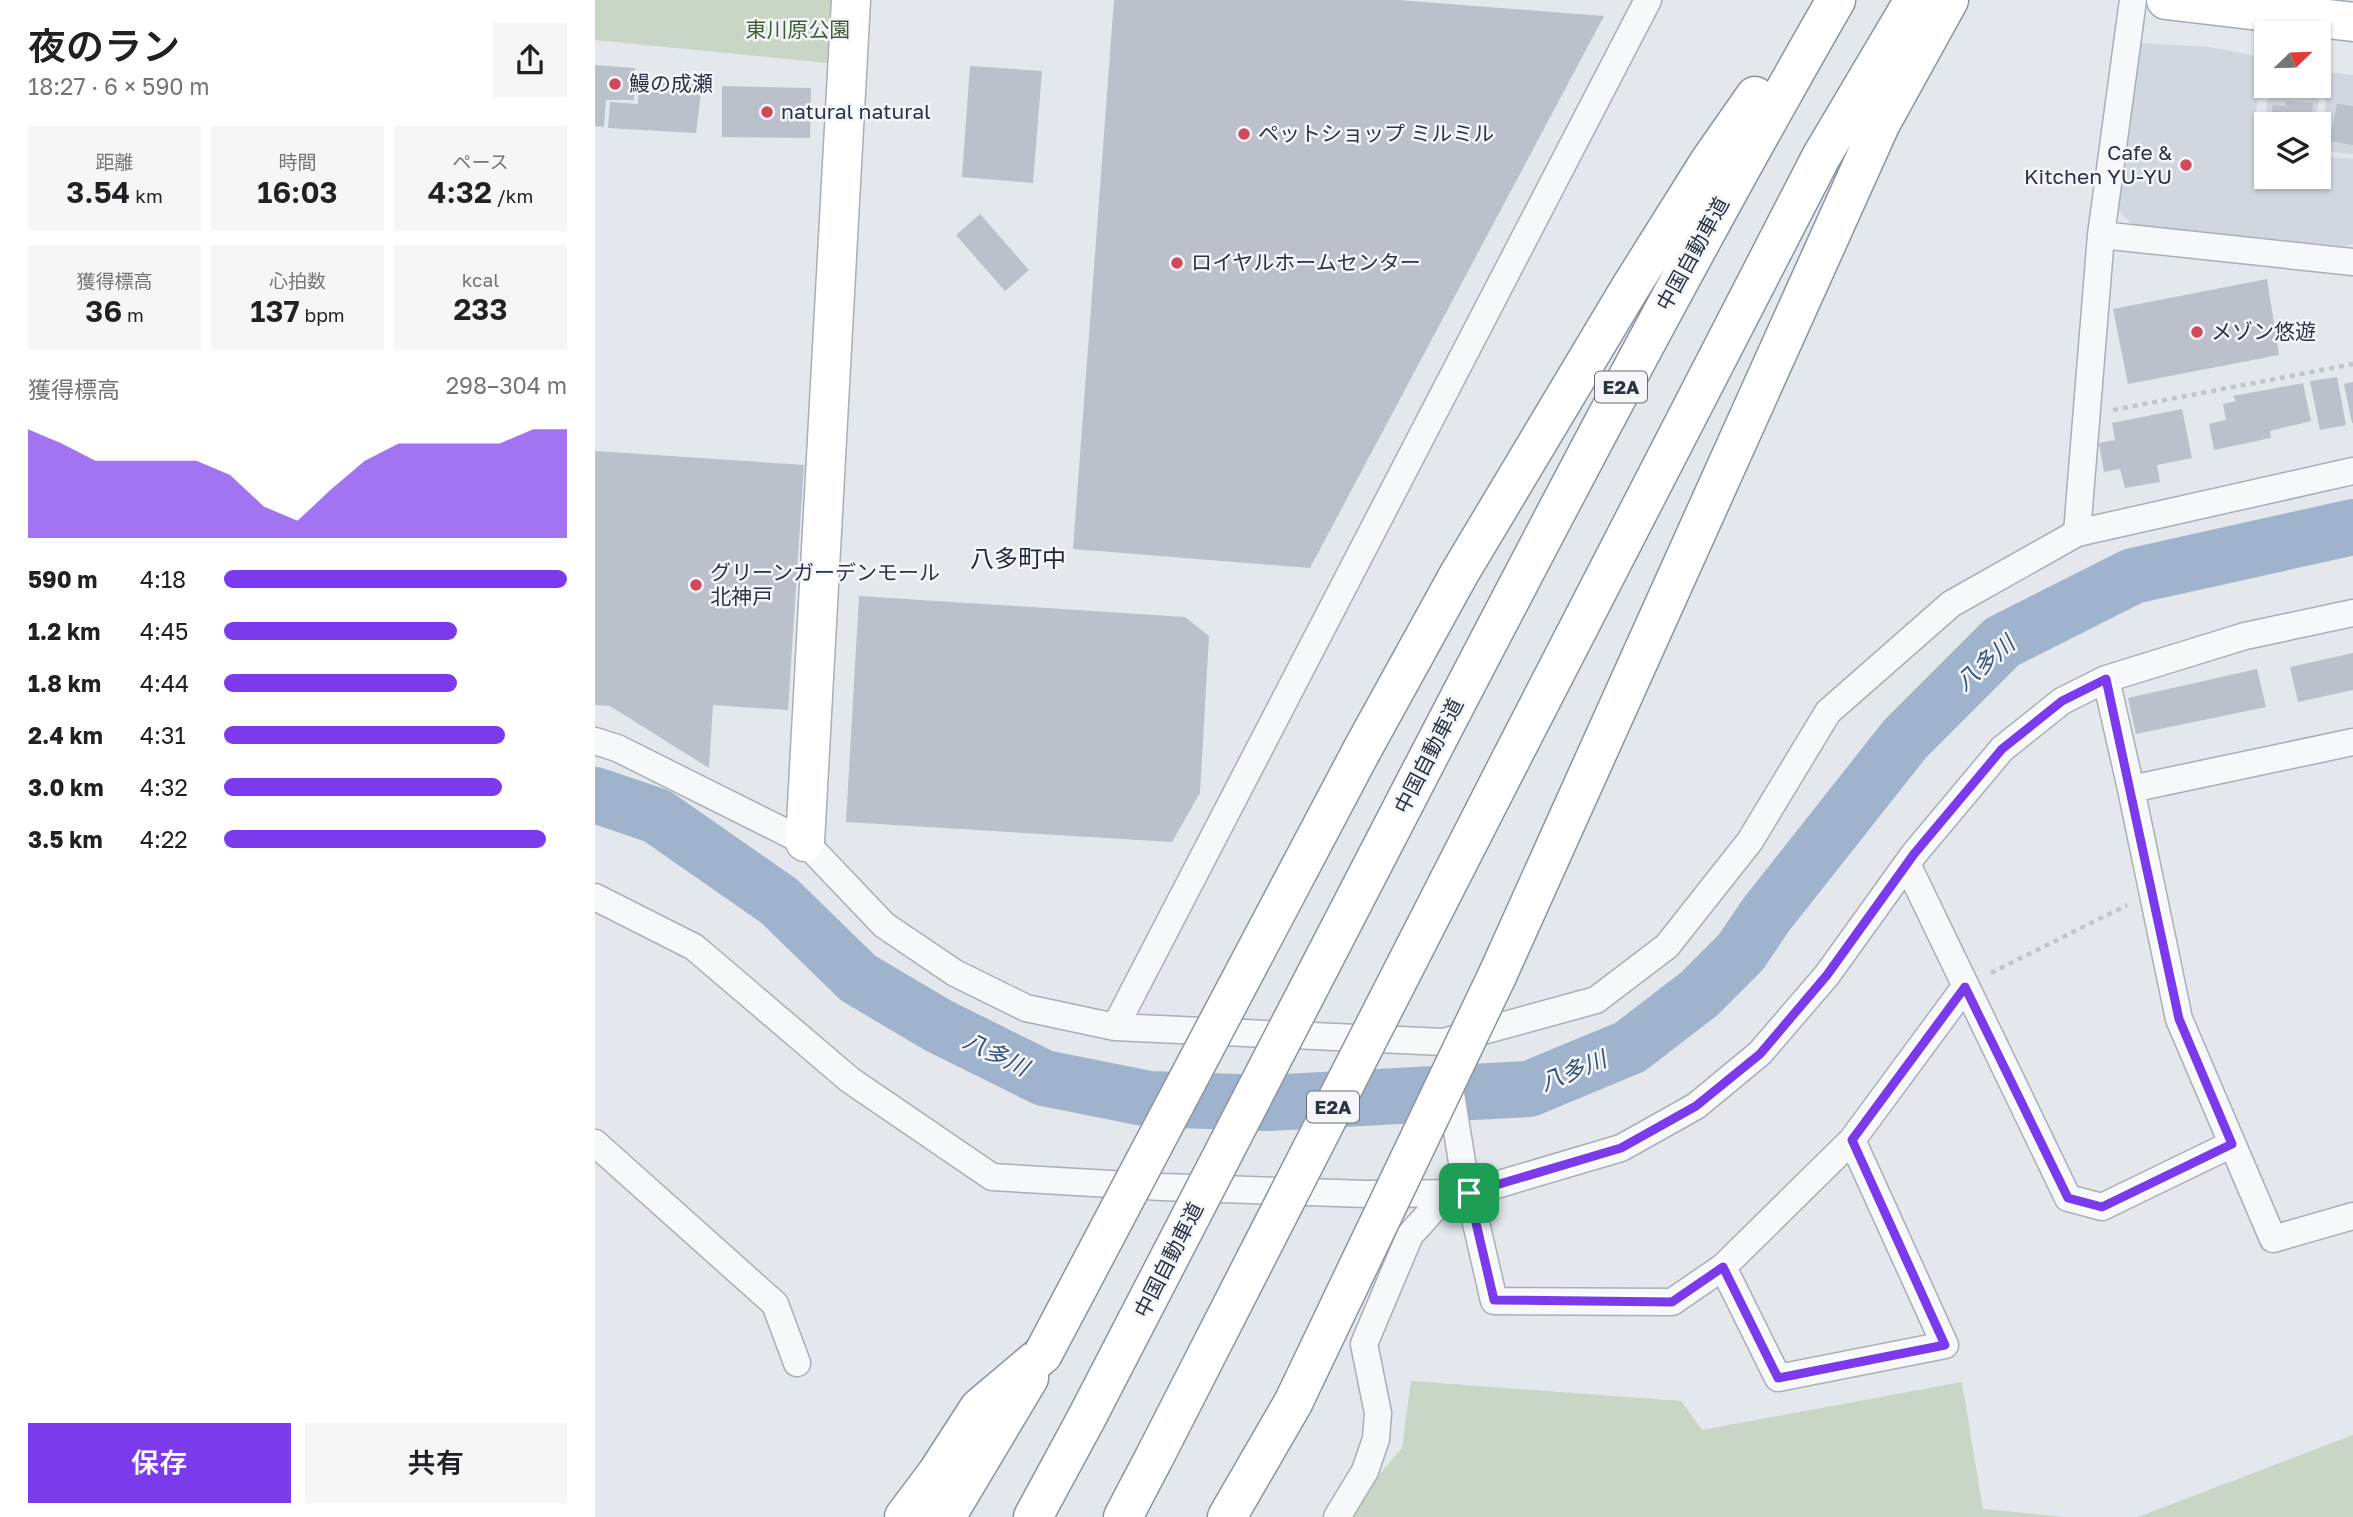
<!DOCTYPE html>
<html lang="ja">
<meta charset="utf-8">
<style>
:root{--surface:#fff;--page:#f6f6f6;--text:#202124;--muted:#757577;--accent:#7c3aed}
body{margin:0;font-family:"Golos Text","Noto Sans JP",sans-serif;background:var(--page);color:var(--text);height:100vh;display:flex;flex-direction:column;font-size:26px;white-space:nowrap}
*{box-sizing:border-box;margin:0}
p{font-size:23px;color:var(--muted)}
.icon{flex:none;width:38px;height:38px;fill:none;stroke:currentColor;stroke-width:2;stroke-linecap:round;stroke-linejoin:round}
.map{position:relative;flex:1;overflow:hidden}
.side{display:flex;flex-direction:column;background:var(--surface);width:595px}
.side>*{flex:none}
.needle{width:46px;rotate:67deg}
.fabs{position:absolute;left:1659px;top:21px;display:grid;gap:14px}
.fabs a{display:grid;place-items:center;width:77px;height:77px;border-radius:0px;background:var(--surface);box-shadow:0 2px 5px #0004;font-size:35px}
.pin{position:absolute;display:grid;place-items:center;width:60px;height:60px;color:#fff;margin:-30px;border-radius:14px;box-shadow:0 4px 10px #0006}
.round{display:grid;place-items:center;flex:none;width:74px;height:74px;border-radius:0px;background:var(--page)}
.summary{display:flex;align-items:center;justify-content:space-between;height:119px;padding:0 28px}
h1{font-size:38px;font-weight:600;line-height:52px}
.metrics{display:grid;grid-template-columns:repeat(3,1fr);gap:10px;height:119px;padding:7px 28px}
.metrics div{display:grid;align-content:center;border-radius:0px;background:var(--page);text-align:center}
.metrics b{font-size:30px;font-weight:600}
.metrics small{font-size:19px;font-weight:400}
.metrics p{font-size:19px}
.chart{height:196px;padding:14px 28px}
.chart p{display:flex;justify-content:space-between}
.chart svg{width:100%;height:126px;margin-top:7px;fill:var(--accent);opacity:.7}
.cta{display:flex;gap:14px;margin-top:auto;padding:14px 28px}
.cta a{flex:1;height:80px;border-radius:0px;background:var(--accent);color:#fff;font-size:28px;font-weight:600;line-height:80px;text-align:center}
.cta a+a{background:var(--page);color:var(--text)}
ul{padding:0 28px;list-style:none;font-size:23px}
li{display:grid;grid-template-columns:112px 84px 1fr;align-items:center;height:52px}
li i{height:18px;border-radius:9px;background:var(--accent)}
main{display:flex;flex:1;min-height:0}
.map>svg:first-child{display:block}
.built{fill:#d2d6de}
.green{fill:#c9d6c5}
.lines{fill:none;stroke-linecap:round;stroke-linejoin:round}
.river{stroke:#9fb4cc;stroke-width:56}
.building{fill:#bbc0ca}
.street-casing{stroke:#a9aeb7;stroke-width:29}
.secondary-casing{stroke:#a9aeb7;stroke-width:41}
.primary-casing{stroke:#a3abb8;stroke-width:41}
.highway-casing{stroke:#8b94a3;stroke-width:41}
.path{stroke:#c2c5cb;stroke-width:4.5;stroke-dasharray:5 5;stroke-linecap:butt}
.street{stroke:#f7f8fa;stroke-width:26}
.secondary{stroke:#fff;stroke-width:38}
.primary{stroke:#fff;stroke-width:38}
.highway{stroke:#fff;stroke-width:38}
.highway-bridge-casing{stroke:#8b94a3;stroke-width:41;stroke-linecap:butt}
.highway-bridge{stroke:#fff;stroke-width:38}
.route-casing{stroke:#fff;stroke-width:14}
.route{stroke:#7c3aed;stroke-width:9}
.poi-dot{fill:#d1495b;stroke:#f4f6f9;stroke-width:2.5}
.labels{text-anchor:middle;stroke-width:5;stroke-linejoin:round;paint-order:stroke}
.shield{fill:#f4f6f9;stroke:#676e7b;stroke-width:2}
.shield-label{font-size:19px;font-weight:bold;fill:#2b3445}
.park-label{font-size:21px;fill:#3f6138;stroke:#f4f6f9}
.poi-label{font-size:21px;fill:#2b3445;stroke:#f4f6f9;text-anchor:start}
.street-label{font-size:21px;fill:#2b3445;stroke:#f4f6f9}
.water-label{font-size:23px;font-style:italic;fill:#34527a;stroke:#f4f6f9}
.quarter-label{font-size:24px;fill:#1d2536;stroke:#f4f6f9}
</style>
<main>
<section class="side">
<div class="summary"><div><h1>夜のラン</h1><p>18:27 · 6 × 590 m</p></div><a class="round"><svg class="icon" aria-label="share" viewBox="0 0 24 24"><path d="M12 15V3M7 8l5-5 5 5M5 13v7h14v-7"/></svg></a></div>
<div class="metrics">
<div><p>距離</p><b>3.54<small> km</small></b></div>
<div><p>時間</p><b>16:03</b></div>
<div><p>ペース</p><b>4:32<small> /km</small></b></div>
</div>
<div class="metrics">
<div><p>獲得標高</p><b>36<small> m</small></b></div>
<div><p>心拍数</p><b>137<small> bpm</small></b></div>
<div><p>kcal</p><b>233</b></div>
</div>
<div class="chart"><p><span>獲得標高</span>298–304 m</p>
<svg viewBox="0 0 160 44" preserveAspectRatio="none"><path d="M0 44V6L10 11L20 17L30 17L40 17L50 17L60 22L70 33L80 38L90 27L100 17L110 11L120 11L130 11L140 11L150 6L160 6V44z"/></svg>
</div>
<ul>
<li><b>590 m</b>4:18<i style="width:100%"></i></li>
<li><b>1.2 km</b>4:45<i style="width:68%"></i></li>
<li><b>1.8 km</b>4:44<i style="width:68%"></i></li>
<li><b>2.4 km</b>4:31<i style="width:82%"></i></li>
<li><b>3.0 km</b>4:32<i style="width:81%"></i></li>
<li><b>3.5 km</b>4:22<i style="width:94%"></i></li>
</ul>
<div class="cta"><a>保存</a><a>共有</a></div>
</section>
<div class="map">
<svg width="1758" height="1517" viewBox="0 0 1758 1517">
<rect width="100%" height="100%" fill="#e4e7ec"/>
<path class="built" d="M1544 43 1615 47 1665 57 1659 149 1671 150V177H1724V156L1758 159V244L1750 246 1538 225 1523 210Z
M1724 68 1727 69 1721 124H1671V146H1668L1674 86H1724Z
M1734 72 1758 75V154L1725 151Z"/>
<path class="green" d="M0 0H238L232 63 0 40Z
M816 1381 1086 1401 1107 1430 1367 1382 1388 1509 1469 1517H748L807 1448Z
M1758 1435V1517H1543Z"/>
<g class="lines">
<path class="river" d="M0 795 62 816 184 901 263 978 344 1026 449 1078 554 1099 673 1103 934 1089 1035 1047 1104 994 1146 952 1171 915 1310 739 1407 642 1538 576 1758 527"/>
</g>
<path class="building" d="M519 0H803L1009 16 715 568 478 549Z
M0 65 40 68 39 100H11L9 127 0 126Z
M375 66 447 71 438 183 367 177Z
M43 80 107 85 101 133 13 128 15 102 43 104Z
M127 86 216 88 215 138 127 137Z
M1691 101 1718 103 1716 124H1675L1678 105 1690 106Z
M1742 104 1758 106V145L1735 141Z
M385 214 434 270 410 291 361 235Z
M1672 279 1684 355 1533 384 1518 309Z
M1742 377 1751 425 1725 430 1715 381Z
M1758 382V423H1757L1749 384Z
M1708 383 1716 421 1675 431 1676 438 1619 450 1614 424 1631 420 1628 404 1641 401 1638 396Z
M1587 409 1597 458 1562 465 1565 482 1530 488 1525 469 1509 472 1504 443 1520 440 1517 423Z
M0 451 209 465 193 710 118 705 114 768 15 706 0 705Z
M264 596 590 617 614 636 605 793 577 842 251 822Z
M1758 653V690L1703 702 1695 667Z
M1662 669 1671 707 1541 734 1533 698Z"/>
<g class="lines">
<defs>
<path id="street" d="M1506 235 1758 262
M1482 533 1506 235 1538 0
M1511 679 1536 789
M0 741 22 748 210 842 289 925 360 973 431 1008 520 1027 848 1042 1001 1000 1072 946 1155 841 1233 712 1356 604 1482 533 1758 471
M1758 742 1536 789 1584 1019 1678 1239 1758 1216
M1312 864 1473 1198 1507 1207 1637 1144
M0 897 99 947 255 1080 397 1177 567 1187 771 1194 874 1193 1026 1148 1101 1106 1165 1053 1232 975 1319 854 1407 749 1467 701 1511 679 1650 636 1758 613
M520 1027 1053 0
M853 1075 867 1162 899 1301 1077 1302 1128 1267 1257 1140 1370 987
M0 1143 180 1304 202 1363
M1128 1267 1183 1378 1350 1345 1257 1140
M742 1517 770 1471 781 1439 783 1413 769 1344 815 1235 853 1193"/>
<path id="secondary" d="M210 842 256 0"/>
<path id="primary" d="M1571 0 1758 22"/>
<path id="highway" d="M767 750 864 574 1035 288 1114 162 1160 96
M915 761 1226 157 1319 0
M822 779C958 517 1094 256 1241 0
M902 976 1286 123 1354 0
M309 1517 342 1473 384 1408 448 1354
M351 1517 434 1378
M438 1517 491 1419
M528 1517 561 1454
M632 1517 698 1403"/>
</defs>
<use href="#street" class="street-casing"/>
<use href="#secondary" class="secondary-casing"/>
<use href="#primary" class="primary-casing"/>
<use href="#highway" class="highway-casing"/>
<path class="path" d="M1518 410 1758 364
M1396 973 1532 905"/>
<use href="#street" class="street"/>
<use href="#secondary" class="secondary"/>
<use href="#primary" class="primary"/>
<use href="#highway" class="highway"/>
<defs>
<path id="highway-bridge" d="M448 1354 767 750
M698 1403 902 976
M491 1419 822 779
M561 1454 915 761"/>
</defs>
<use href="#highway-bridge" class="highway-bridge-casing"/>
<use href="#highway-bridge" class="highway-bridge"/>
</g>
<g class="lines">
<defs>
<path id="route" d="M1511 679 1584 1019 1637 1144 1507 1207 1473 1198 1370 987 1257 1140 1350 1345 1183 1378 1128 1267 1077 1302 899 1300 874 1193 1026 1148 1101 1106 1165 1054 1232 975 1319 854 1407 749 1467 701Z"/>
</defs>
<use href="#route" class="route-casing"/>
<use href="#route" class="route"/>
</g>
<g class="poi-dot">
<circle cx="20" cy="84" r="7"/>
<circle cx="172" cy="112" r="7"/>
<circle cx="649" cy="134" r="7"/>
<circle cx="1591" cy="165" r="7"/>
<circle cx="582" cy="263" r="7"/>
<circle cx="1602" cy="332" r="7"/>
<circle cx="101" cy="585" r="7"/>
</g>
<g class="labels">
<g class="shield">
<rect x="1000" y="371.5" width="52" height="31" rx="5"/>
<rect x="712" y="1091.5" width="52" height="31" rx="5"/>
</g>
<g class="shield-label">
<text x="1026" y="394">E2A</text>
<text x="738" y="1114">E2A</text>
</g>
<g class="park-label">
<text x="203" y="37">東川原公園</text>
</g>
<g class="poi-label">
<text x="34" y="91">鰻の成瀬</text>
<text x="186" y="119">natural natural</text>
<text x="663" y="141">ペットショップ ミルミル</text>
<text x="1577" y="160" text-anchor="end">Cafe &amp;<tspan x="1577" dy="24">Kitchen YU-YU</tspan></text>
<text x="596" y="270">ロイヤルホームセンター</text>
<text x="1616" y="339">メゾン悠遊</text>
<text x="115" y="580">グリーンガーデンモール<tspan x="115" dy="24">北神戸</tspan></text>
</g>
<g class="street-label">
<text transform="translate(1098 254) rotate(-61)" y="7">中国自動車道</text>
<text transform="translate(834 756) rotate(-63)" y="7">中国自動車道</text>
<text transform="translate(574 1260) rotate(-63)" y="7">中国自動車道</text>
</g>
<g class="water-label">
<text transform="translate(1390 663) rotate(-41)" y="8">八多川</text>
<text transform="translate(401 1054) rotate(26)" y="8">八多川</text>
<text transform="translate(978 1071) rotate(-22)" y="8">八多川</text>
</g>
<g class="quarter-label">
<text x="423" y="567">八多町中</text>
</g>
</g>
</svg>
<div class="fabs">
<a><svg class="needle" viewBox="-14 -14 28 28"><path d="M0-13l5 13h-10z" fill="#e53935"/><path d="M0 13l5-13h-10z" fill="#757577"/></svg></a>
<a><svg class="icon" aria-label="layers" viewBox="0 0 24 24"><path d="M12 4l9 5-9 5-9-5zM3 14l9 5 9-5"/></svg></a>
</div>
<div class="pin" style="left:874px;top:1193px;background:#1e9e55"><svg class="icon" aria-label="arrive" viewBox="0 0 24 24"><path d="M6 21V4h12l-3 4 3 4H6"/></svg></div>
</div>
</main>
